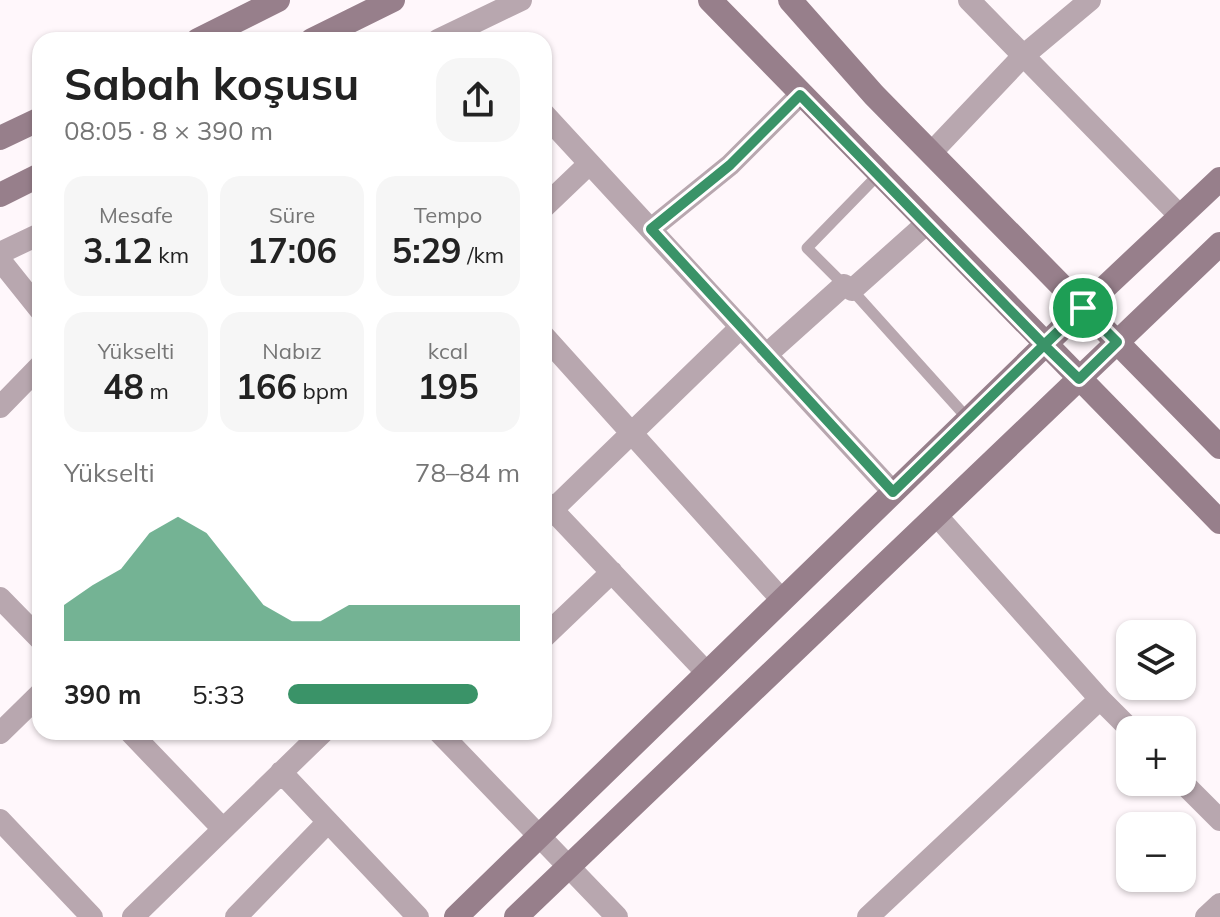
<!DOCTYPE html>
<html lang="tr">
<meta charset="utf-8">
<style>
:root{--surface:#fff;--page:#f6f6f6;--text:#222;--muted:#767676;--accent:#3a9368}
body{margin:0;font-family:Mulish,sans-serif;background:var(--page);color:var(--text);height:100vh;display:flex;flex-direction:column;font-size:30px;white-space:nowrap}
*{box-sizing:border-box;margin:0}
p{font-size:26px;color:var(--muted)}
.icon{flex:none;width:44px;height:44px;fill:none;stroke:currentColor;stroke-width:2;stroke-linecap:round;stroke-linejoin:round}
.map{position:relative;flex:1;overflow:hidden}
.details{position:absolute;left:32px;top:32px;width:520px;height:708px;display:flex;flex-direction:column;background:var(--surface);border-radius:24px;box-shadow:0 2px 6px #0004}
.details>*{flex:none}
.buttons{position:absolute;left:1116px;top:620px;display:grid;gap:16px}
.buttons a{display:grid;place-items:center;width:80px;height:80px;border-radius:16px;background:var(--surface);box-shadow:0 2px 6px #0004;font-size:40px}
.pin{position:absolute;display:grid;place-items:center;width:68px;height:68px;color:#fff;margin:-34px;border:4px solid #fff;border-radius:50%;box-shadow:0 2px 8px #0007}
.round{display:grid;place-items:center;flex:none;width:84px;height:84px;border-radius:24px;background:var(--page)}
.head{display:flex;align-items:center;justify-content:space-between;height:136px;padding:0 32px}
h1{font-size:44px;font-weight:700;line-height:60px}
.figures{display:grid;grid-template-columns:repeat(3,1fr);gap:12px;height:136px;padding:8px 32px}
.figures div{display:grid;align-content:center;border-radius:20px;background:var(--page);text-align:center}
.figures b{font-size:34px;font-weight:700}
.figures small{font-size:22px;font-weight:400}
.figures p{font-size:22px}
.chart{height:224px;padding:16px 32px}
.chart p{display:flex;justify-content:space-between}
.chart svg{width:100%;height:144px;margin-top:8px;fill:var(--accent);opacity:.7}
ul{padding:0 32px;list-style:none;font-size:26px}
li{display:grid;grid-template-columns:128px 96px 1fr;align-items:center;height:60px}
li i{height:20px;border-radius:10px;background:var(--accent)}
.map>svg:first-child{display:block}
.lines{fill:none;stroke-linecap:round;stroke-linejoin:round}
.lane{stroke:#b8a7af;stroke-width:11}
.street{stroke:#b8a7af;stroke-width:22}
.secondary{stroke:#977f8b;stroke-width:24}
.route-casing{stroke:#fff;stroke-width:16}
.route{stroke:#3a9368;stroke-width:10}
</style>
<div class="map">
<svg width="1220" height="917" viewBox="0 0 1220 917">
<rect width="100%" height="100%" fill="#fff7fb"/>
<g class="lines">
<path class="lane" d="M844 285 807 248 878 175
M852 290 969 420"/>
<path class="street" d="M969 0 1180 216
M438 40 521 0
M544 114 893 492
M932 152 1023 56 1090 0
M544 207 589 164
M651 229 730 165 800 95
M0 253 40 234
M0 260 40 310
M544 336 782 600
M766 355 844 285 852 290 926 224
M0 407 40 366
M544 501 707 673
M936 515 1100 699 1131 730
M544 518 741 327
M0 598 40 639
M544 637 612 572
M130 732 223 829
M439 732 617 917
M0 733 40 694
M281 772 418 917
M1182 782 1220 820
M0 820 92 917
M133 917 323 732
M236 917 328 822
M868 917 1100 699
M1206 917 1220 904"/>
<path class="secondary" d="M710 0 1220 522
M790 0 874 95 1220 447
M198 40 278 0
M312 40 393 0
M0 138 40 119
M0 195 40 175
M456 917 1083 308 1220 179
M516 917 1220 244"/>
</g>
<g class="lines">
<defs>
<path id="route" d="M1083 308 1044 345 800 95 730 165 651 229 893 492 1044 345 1079 379 1117 342 1083 308"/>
</defs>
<use href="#route" class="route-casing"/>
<use href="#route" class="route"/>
</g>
</svg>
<div class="buttons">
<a><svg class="icon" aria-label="layers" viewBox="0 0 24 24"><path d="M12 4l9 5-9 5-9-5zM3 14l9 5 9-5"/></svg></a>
<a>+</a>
<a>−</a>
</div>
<div class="pin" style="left:1083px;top:308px;background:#1e9e55"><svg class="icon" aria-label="arrive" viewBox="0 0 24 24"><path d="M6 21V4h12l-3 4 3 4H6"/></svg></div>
<section class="details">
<div class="head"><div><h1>Sabah koşusu</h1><p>08:05 · 8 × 390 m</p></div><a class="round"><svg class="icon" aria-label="share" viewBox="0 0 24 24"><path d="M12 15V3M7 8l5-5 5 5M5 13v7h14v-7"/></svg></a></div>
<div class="figures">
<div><p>Mesafe</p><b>3.12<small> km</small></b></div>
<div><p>Süre</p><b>17:06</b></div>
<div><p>Tempo</p><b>5:29<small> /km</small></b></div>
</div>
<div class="figures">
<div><p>Yükselti</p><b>48<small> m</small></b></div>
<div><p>Nabız</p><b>166<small> bpm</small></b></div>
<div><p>kcal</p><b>195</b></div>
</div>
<div class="chart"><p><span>Yükselti</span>78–84 m</p>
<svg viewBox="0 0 160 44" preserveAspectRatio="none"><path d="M0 44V33L10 27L20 22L30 11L40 6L50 11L60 22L70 33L80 38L90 38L100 33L110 33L120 33L130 33L140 33L150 33L160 33V44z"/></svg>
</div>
<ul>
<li><b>390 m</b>5:33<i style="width:82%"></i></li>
</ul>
</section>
</div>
